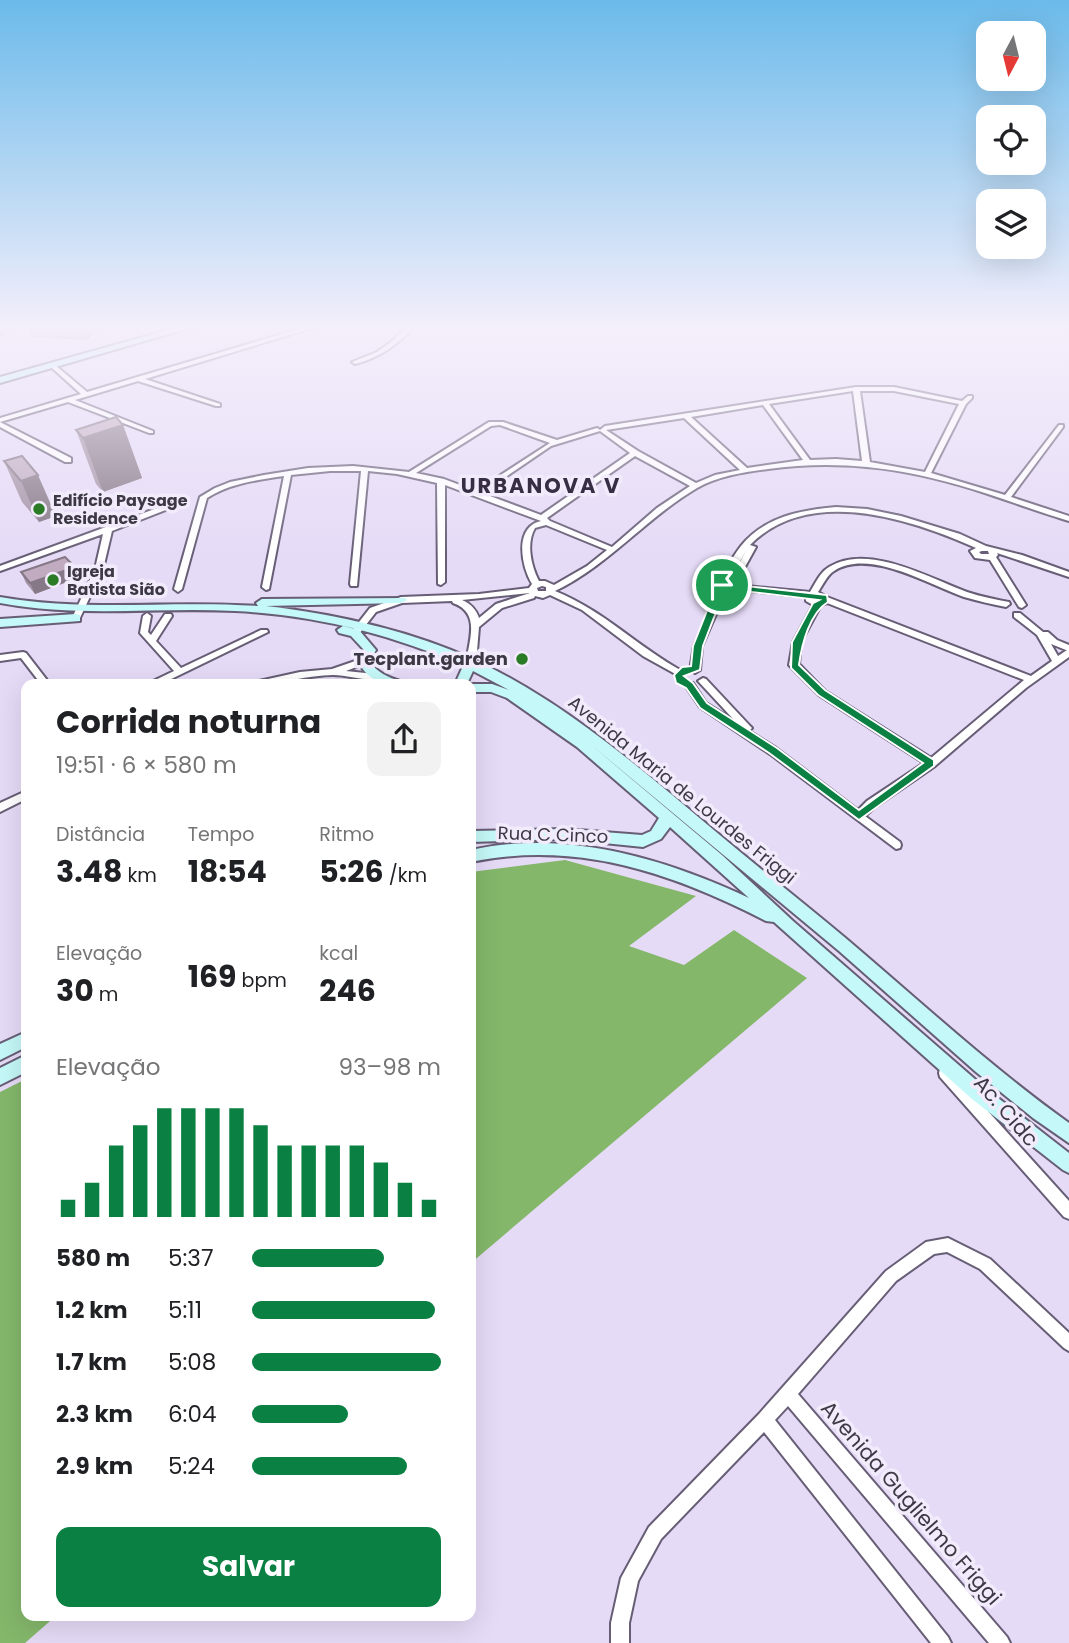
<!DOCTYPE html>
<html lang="pt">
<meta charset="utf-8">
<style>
:root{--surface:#fff;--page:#f2f2f2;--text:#202124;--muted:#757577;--accent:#0b8043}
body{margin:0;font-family:Poppins,sans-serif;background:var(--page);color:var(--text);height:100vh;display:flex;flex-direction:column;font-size:26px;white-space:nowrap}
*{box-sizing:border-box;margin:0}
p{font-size:23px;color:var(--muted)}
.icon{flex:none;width:38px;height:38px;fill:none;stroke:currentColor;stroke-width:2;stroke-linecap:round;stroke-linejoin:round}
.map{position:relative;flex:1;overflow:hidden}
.drawer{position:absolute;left:21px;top:679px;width:455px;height:942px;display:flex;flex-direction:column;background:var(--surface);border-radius:14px;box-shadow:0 7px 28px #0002}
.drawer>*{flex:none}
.needle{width:46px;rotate:187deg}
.controls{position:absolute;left:976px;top:21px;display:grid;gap:14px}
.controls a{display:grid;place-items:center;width:70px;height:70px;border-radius:14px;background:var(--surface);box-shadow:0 7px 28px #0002;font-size:35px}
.pin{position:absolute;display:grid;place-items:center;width:60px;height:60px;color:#fff;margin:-30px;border:4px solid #fff;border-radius:50%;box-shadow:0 2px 7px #0007}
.round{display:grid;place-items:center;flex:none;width:74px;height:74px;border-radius:14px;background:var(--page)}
.headline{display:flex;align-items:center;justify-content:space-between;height:119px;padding:0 35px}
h1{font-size:32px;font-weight:700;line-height:52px}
.metrics{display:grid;grid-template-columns:repeat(3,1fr);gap:10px;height:119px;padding:7px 35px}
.metrics div{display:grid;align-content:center}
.metrics b{font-size:30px;font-weight:700}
.metrics small{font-size:19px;font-weight:400}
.metrics p{font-size:19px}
.chart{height:196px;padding:14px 35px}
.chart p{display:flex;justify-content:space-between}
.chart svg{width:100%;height:126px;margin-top:7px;stroke:var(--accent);stroke-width:6}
.action{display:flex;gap:14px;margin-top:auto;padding:14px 35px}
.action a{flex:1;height:80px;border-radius:14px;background:var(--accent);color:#fff;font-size:28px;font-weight:700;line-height:80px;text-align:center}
ul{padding:0 35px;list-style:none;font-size:23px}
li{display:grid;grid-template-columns:112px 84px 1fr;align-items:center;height:52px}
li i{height:18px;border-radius:9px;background:var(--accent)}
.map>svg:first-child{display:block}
.forest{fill:#84b76a}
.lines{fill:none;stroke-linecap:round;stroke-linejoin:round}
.street-casing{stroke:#675e76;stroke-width:4}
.secondary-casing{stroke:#675e76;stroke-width:4}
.street{fill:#fff;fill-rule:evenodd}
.secondary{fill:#c5f8f8;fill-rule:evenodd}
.wall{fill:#a593a6}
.shaded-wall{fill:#867887}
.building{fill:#c0abc1;stroke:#867887;stroke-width:2}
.route{fill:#0b8043;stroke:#fff;stroke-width:2;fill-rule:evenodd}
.poi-dot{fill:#2a7b25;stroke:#f1ebfc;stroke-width:2.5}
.labels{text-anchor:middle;stroke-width:7;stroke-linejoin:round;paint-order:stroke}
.far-poi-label{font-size:16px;font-weight:bold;fill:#3d3944;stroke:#f1ebfc;text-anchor:start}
.poi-label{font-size:18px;font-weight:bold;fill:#3d3944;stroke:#f1ebfc;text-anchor:end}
.street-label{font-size:18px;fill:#3d3944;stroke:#f1ebfc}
.far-district-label{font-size:21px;font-weight:bold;letter-spacing:2px;fill:#372e44;stroke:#f1ebfc}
.near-street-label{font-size:21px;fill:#3d3944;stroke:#f1ebfc}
</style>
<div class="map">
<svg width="1069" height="1643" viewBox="0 0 1069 1643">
<rect width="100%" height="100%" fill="#e6dbf7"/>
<path class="forest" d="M565 860 696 896 629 946 684 965 734 930 807 978 471 1263V872Z
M26 1079V1615H57L25 1643H0V1092Z"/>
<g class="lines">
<defs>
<path id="street" d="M312 325H322L145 379 220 404V406H216L138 381 75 400 153 431V433H149L68 402 0 422 71 458V462H65L0 427V418L81 394 51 367V365H55L87 392Z
M409 325H416C398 344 380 358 355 364L352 362 377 352 391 342Z
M856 387H894L962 401 968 396H972V398L966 404 931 473 1005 495 1059 425H1063V427L1011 497 1069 516V521C1042 513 1015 503 988 494 915 470 846 458 768 469 745 472 718 476 697 488 646 518 609 565 555 591 603 610 638 647 682 671L684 673 679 676 643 656 582 610 550 595 543 598 535 596 534 598 502 608 479 627 476 663 471 666 466 663C469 640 481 613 453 603L452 601 402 603 376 612 358 635H352V631L370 608 401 597 479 594 529 588 532 584C521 566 514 527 541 521L445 485V582L441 585 438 584 437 483 397 474 368 471 357 586H351L350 584 361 471H330L291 475 269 589 266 590 262 587 284 476C258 480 230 483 207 498L182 589 178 592 174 589 200 497 215 488 230 482 264 475 308 468 353 466 409 472 489 422H503L557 440 597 428 600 430 605 426ZM853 391 862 461 836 459 810 460 769 404ZM860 391H894L959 404 925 472 870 462ZM763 405 803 460 747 468 691 417ZM684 418 740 470 715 475 696 483 638 451 606 430ZM500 425 550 443 476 491 444 479 416 473 491 426ZM600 431 630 453 541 515 482 493 551 446ZM635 456 690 486 657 508 612 547 550 521 547 518ZM546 525 607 550 587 566 554 585 545 581H539C531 566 526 543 535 528ZM542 586 546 587V591H538L537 588ZM530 593 496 604 479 618C476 609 471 604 462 600Z
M179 500 186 502 112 531 103 569 79 620H73L72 618 95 569 103 534 0 571V566Z
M836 507 867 509 901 516 960 534 986 546 1022 555 1069 572V577L997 553 998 555 996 557 1026 605 1022 608 1019 607 990 560 975 558 970 551 976 548C911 519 809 485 750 545L756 547 735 585 810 592C815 584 820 572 829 567 869 543 929 578 967 592 981 597 995 599 1009 602L1010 604 1006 607C991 604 978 601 964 597 929 585 869 548 834 571 827 575 823 585 818 592L827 597 1031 676 1052 661 1037 635 1014 617V613H1020L1043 632H1048L1057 640 1069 645V657L1026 688 935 766 875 807 865 816 900 842 901 845 900 848 896 849 770 754 700 707 685 685 687 683H693L706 703 736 722 698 681 703 678 706 679 750 726 752 728 749 731 776 748 858 810 867 801 924 763 819 695 789 665 793 642 813 605 806 601V597L732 589 724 596 702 646 700 670 695 673 690 670 694 646 716 595 715 590C723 575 730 560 741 546 764 517 801 510 836 507ZM747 549 728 584H727ZM982 551H988L989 554H981L979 552ZM827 603 1024 680 931 758 825 691 799 664 801 642 821 605ZM1051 644 1066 650H1067L1058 656Z
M147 613 151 616 148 632 151 635 165 614H171L172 616 156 641 181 668 261 630H267L268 632 161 684H150L151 682 174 671 140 633 143 616Z
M23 652 26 653 50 684H41L21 658 0 661V655Z
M364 658 367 659 369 661 367 663 346 671 375 674 380 677 378 679C363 681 348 675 333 675 306 675 281 685 254 684L259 681 300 672 332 669Z
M26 791V799L0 812V803Z
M945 1067 950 1069 1069 1201V1219L1064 1217 940 1077 939 1073 940 1069Z
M948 1238 990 1259 1069 1333V1351L1064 1348 980 1269 947 1252 934 1254 896 1281 798 1394 1007 1637 1010 1643H989L788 1406 775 1420 948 1637 951 1643H931L764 1432 661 1539 638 1581 629 1623V1643H611V1623L621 1578 649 1527 759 1414 886 1271 926 1242Z"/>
<path id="secondary" d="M186 325H200L0 383V377Z
M0 597C86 612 172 600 258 606L256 603 262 599 405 598 407 600 401 603 266 606C336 614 411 631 475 660 563 701 640 768 715 831 759 868 805 904 849 941 922 1003 992 1068 1069 1123V1143L1033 1118 976 1072 839 951 590 744 722 855 793 921 984 1087 1069 1153V1173L1063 1170 972 1099 774 922 766 921C673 873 577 840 471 862V850C565 829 664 858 749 898L670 827 661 839 643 847 565 839 471 842V831L565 829 642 835 651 831 659 818 577 747 507 698 491 692H471V684H492L509 690 473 671 467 684H455L463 666C392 634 314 615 235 611 156 607 79 618 0 603Z
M76 614 80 615V621L0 627V619Z
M343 626 359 630 376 650 370 661C377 673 388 677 400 681L402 684C381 684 368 681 358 661L364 650 351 636 339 633 337 630Z
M26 1032V1047L0 1060V1044Z
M26 1055V1072L0 1085V1068Z"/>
</defs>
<use href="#street" class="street-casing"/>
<use href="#secondary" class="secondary-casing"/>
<use href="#street" class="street"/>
<use href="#secondary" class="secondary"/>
</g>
<path class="wall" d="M27 325H99L100 326 87 340 31 337Z
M123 425 142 478 103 492 96 484 76 430Z
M4 461 56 516 39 522 22 502Z
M21 572 80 577 35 594 26 583Z"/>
<path class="shaded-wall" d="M0 325H13L0 338Z
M84 325H99L100 326 87 340 82 327Z
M123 425 142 478 103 492 83 438Z
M38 475 56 516 39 522 21 481Z
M75 567 80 577 35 594 30 583Z"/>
<path class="building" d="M52 325H84L82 327Z
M116 417 123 425 83 438 76 430Z
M22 456 38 475 21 481 4 461Z
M65 557 75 567 30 583 21 572Z"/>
<linearGradient id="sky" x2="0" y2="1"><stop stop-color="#6bbaea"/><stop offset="0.59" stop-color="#f4effb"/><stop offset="1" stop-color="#f4effb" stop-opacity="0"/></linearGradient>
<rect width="1069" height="555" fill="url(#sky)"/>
<path class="route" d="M718 583 827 595 828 602C810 613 802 643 799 665L825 690 934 760V766L859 820 769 753 700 708 686 688 676 683 674 675 682 667 691 666 693 646ZM725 589 819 600 813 603 792 642 791 668 818 695 923 763 859 810 777 748 707 703 693 683 684 676 700 670 703 646Z"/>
<g class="poi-dot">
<circle cx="39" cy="509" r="7"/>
<circle cx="53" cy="580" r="7"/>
<circle cx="522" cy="659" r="7"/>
</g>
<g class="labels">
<g class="far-poi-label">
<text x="53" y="506">Edifício Paysage<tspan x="53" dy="18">Residence</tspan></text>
<text x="67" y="577">Igreja<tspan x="67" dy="18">Batista Sião</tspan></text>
</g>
<g class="poi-label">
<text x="508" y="665">Tecplant.garden</text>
</g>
<g class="street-label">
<text transform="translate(682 790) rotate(39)" y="6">Avenida Maria de Lourdes Friggi</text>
<text transform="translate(553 835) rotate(2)" y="6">Rua C Cinco</text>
</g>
<g class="far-district-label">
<text x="541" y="493">URBANOVA V</text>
</g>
<g class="near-street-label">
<text transform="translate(1006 1111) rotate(49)" y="7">Ac. Cidc</text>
<text transform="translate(911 1503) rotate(49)" y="7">Avenida Guglielmo Friggi</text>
</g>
</g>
</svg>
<div class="controls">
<a><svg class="needle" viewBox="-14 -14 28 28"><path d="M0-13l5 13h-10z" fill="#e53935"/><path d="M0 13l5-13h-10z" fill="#757577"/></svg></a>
<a><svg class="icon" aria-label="locate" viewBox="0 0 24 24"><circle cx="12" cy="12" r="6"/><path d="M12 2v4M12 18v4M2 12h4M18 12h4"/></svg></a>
<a><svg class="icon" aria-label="layers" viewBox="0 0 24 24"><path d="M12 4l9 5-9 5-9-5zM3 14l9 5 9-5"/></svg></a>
</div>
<div class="pin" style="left:722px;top:585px;background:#1e9e55"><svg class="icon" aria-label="arrive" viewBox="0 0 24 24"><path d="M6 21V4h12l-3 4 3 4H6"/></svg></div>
<section class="drawer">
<div class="headline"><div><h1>Corrida noturna</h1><p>19:51 · 6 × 580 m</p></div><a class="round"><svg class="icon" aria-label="share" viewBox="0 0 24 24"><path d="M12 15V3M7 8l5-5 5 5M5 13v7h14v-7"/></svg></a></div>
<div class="metrics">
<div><p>Distância</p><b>3.48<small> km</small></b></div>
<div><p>Tempo</p><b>18:54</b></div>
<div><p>Ritmo</p><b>5:26<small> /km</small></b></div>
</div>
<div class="metrics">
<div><p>Elevação</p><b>30<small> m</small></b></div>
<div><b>169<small> bpm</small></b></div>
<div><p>kcal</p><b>246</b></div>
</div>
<div class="chart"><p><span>Elevação</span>93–98 m</p>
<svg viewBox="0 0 160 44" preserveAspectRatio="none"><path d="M5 44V38M15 44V32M25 44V19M35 44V12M45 44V6M55 44V6M65 44V6M75 44V6M85 44V12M95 44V19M105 44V19M115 44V19M125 44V19M135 44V25M145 44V32M155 44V38"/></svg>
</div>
<ul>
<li><b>580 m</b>5:37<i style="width:70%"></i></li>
<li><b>1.2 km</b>5:11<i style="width:97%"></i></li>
<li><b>1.7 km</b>5:08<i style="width:100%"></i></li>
<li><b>2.3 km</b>6:04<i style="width:51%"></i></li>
<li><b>2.9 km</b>5:24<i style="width:82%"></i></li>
</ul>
<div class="action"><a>Salvar</a></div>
</section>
</div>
